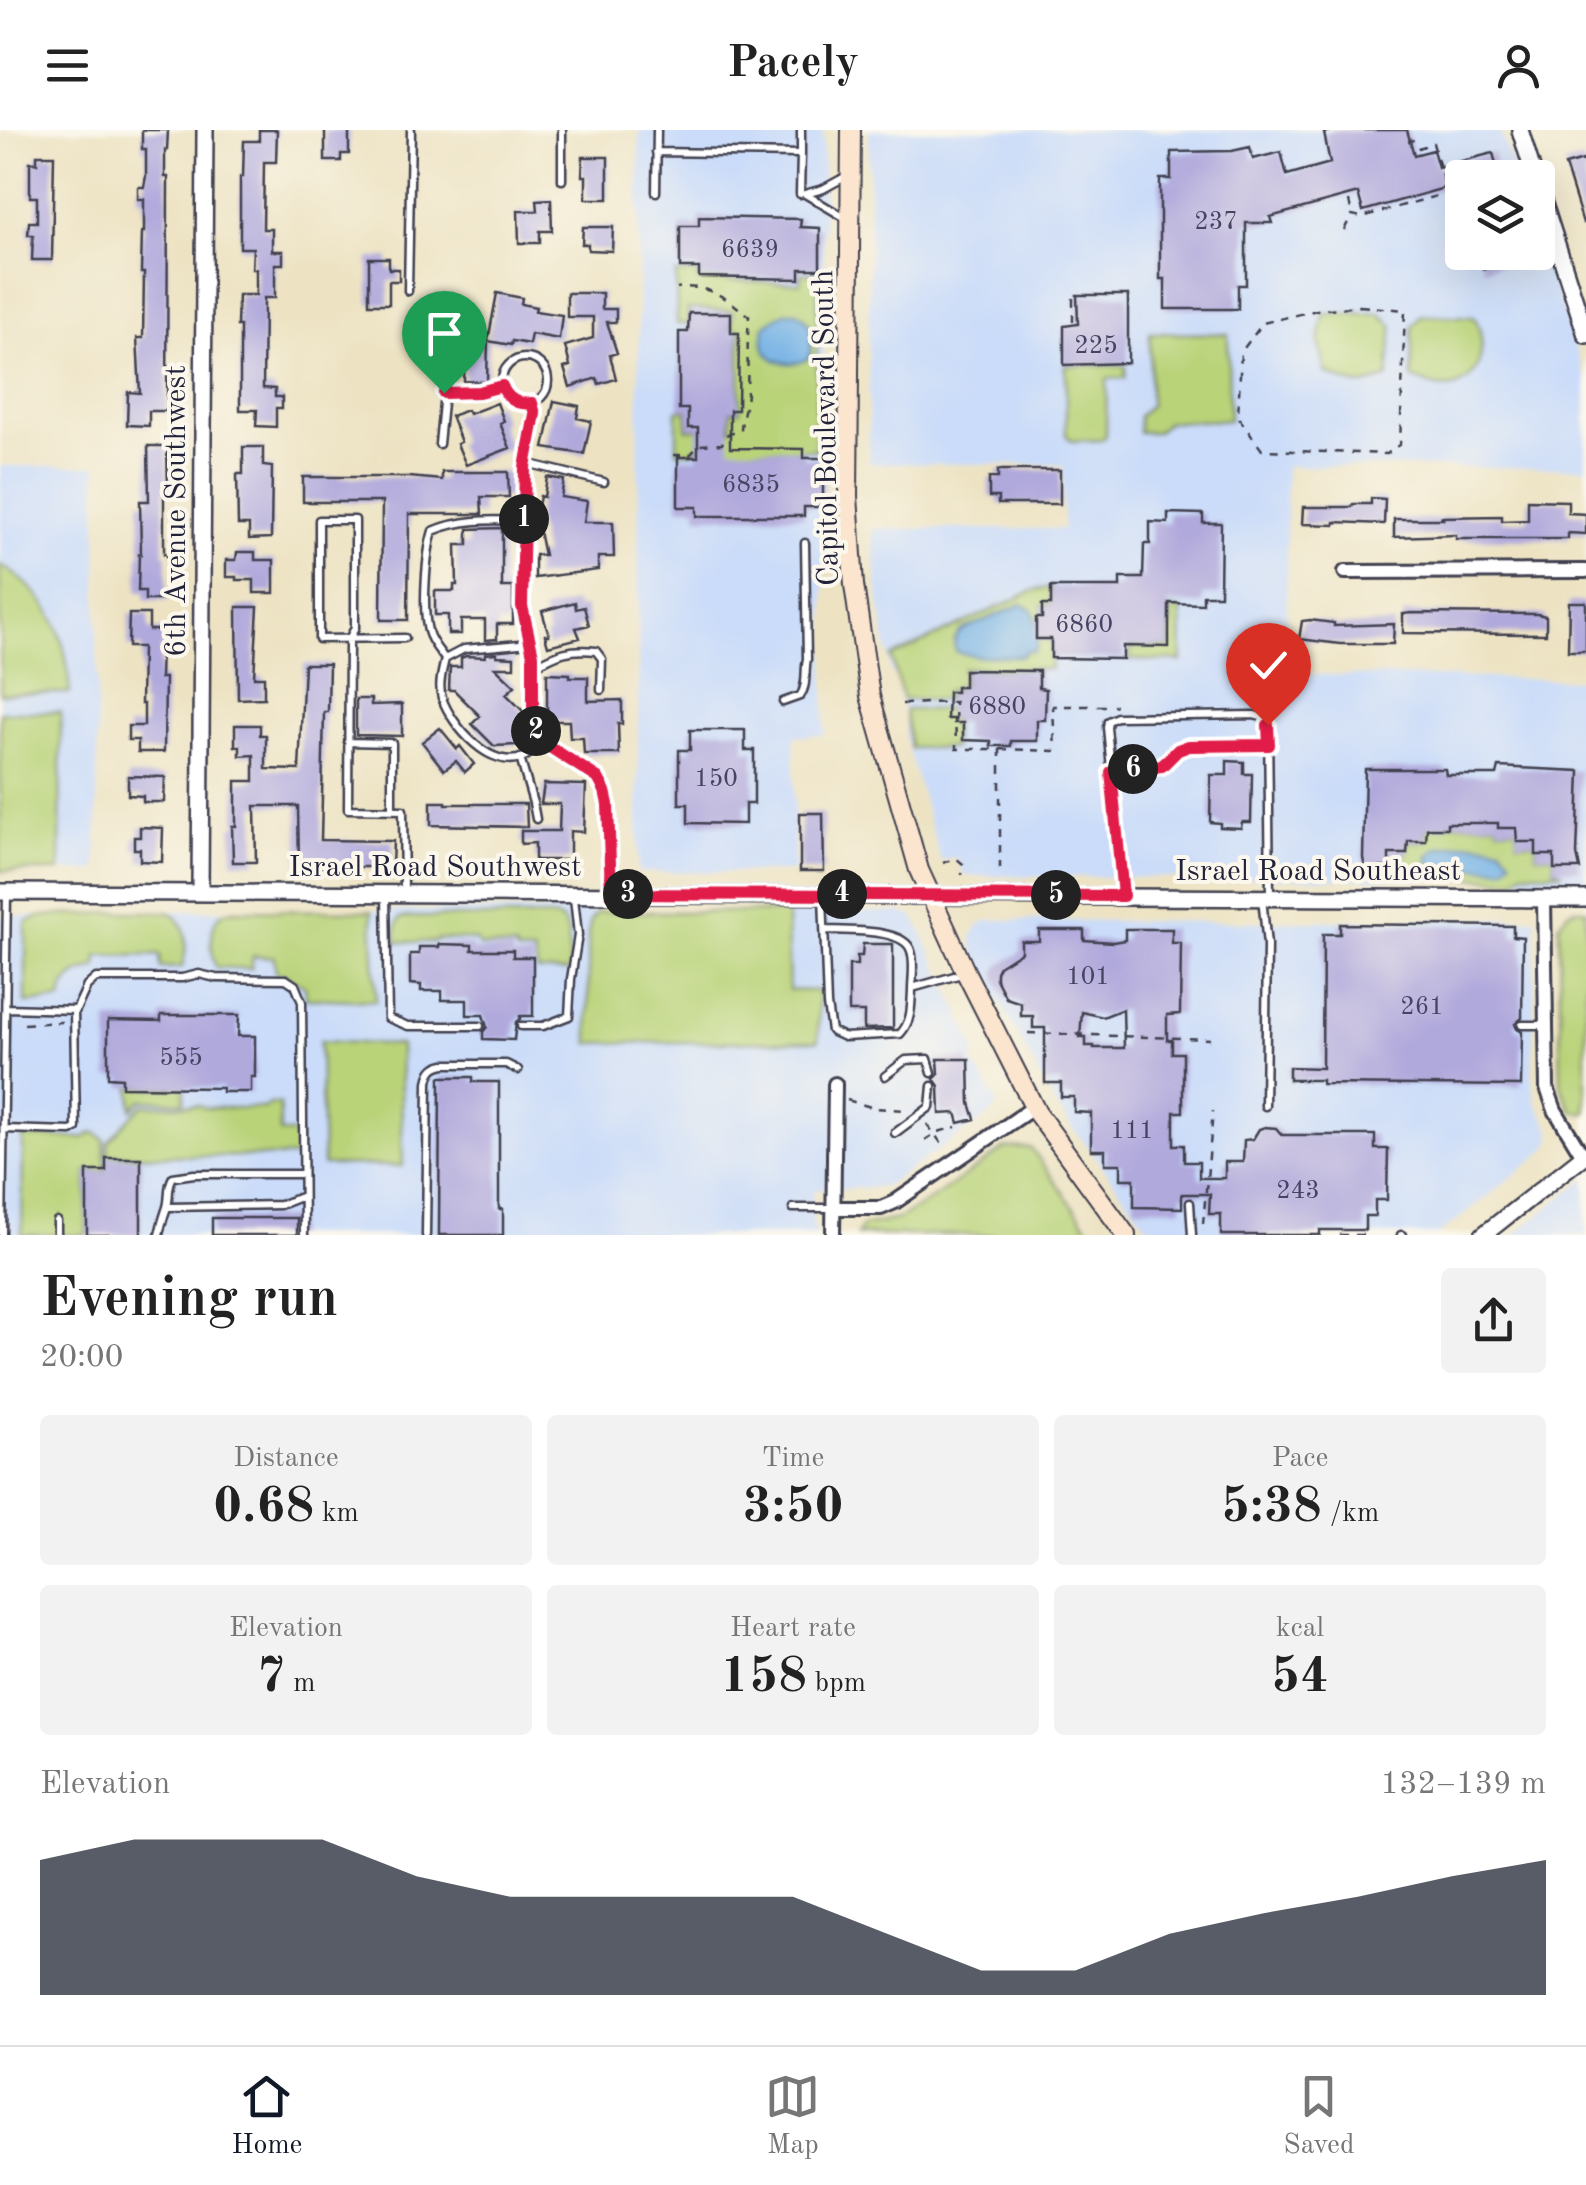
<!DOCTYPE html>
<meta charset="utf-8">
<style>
:root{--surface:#fff;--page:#f2f2f2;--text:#222;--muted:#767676;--line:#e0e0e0;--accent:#111827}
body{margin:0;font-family:"Old Standard TT",serif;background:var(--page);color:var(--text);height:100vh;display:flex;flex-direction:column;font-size:38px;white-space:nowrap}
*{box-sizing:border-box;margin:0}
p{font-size:32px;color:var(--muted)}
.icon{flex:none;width:55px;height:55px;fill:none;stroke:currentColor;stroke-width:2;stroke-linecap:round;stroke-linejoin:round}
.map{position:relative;height:1105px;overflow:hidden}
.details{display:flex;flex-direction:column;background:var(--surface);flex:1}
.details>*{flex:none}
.controls{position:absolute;left:1445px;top:30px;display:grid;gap:20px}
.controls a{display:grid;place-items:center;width:110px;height:110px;border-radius:10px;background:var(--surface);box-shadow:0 10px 40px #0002;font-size:50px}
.pin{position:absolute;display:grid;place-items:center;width:85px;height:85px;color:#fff;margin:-102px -42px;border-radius:50% 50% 50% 0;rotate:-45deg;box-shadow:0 0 10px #0007}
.pin .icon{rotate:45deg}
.km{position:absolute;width:50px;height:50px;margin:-25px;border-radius:50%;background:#222;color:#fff;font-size:28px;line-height:50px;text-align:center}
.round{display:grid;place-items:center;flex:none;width:105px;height:105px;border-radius:10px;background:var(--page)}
.headline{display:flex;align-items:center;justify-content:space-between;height:170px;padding:0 40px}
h1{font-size:55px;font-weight:600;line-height:75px}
.metrics{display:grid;grid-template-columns:repeat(3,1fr);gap:15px;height:170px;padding:10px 40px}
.metrics div{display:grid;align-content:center;border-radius:10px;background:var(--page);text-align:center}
.metrics b{font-size:50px;font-weight:600}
.metrics small{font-size:28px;font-weight:400}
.metrics p{font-size:28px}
.chart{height:280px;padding:20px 40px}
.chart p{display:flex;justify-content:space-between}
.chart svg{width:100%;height:180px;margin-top:10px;fill:var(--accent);opacity:.7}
header{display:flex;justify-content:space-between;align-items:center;height:130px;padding:0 40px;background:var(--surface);font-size:45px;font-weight:600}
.dock{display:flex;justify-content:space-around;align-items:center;height:140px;border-top:2px solid var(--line);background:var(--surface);font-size:28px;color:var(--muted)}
.dock a{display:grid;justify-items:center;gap:5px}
.dock .on{color:var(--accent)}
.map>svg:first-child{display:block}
.built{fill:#cadcf9}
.green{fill:#b9d379;stroke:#6e7a5a;stroke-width:2.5}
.water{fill:#73b1e5;stroke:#4a6a90;stroke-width:2.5}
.building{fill:#b0a9dc;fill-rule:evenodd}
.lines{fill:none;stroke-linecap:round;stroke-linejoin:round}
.service-casing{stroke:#403f4f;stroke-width:11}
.minor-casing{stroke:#403f4f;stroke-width:18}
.tertiary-casing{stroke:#403f4f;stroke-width:20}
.secondary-casing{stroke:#403f4f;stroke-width:22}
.path{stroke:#403f4f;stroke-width:2.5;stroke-dasharray:8 8;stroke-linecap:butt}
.service{stroke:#fff;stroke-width:6}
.minor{stroke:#fff;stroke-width:12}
.tertiary{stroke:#fff;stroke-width:15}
.secondary{stroke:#fce5cf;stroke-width:18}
.route-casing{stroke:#fff;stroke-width:20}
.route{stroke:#e11d48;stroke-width:12}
.labels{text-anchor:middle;stroke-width:8;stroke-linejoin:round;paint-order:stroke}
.number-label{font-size:25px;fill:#464463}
.street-label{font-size:30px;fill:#22223b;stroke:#fbf7ec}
</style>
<header><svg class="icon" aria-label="menu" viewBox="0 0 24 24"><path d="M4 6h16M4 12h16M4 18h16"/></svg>Pacely<svg class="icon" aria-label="person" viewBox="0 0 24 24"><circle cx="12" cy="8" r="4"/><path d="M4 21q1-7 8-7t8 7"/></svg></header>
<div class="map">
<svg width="1586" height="1105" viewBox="0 0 1586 1105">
<rect width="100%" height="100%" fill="#fbf7ec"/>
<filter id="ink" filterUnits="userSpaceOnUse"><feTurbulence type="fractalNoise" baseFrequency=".01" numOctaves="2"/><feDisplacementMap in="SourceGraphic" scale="20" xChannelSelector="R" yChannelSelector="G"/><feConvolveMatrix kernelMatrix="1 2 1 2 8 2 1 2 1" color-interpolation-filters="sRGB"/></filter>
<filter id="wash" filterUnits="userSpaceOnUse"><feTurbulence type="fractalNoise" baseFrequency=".0048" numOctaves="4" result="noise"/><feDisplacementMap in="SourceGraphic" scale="40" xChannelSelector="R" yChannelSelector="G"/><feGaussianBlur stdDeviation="2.25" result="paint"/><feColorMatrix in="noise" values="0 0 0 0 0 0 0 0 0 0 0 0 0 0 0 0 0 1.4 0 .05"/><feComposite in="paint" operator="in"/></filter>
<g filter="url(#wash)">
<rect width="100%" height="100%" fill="#ede3c3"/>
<path class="built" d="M639 0H823L825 605 794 606V742H638Z
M869 0H1500L1517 47 1462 48V122H1538V108L1586 249V338L1286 336 1287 544 1586 550V750L964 746 959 731 953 728 941 731 905 608V590L896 547 891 542 879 471 872 399H1063V335L869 333Z
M0 336H97V741H0Z
M233 780 901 782 913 787 920 798 976 920 973 932 998 974 990 985 883 1057 813 1060 812 1087 816 1105H0V786H94L108 782Z
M1536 788 1532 954 1537 975 1551 999 1552 1009 1546 1020 1438 1105H1154L1055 974 973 821 972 807 978 795 990 790 1252 792Z
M1586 1048V1105H1514Z"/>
<path class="green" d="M696 143 698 150 800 153 802 143 818 144 816 320 694 319 693 322 677 321V280H687V299H731V281H740V200L732 199 733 181 688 179V194H677L676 144Z
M1380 183 1393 196 1388 247C1359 260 1354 256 1326 243L1319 212 1324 184Z
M1422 185 1474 187C1488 210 1483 250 1453 257 1438 260 1426 254 1412 248V197Z
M1150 203 1228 204 1229 290 1167 292 1157 302H1139V286L1150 275Z
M1066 235 1126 236 1125 248 1107 249 1106 306 1101 310 1072 311 1066 305Z
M0 435C52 464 67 507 70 563L0 564Z
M1051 457V474L1042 475V510L1051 512V539L963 538V555L956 556V561L947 560 946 570H903L891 527 1033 461Z
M1171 479H1181L1182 531 1130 530V518L1170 517Z
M952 579 953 618H910L905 580Z
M0 582H61L60 741H0Z
M1447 693H1498V698H1516L1518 712H1536V725H1554V739L1563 743 1524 742 1515 750 1426 746 1413 741H1389V724H1407L1408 711H1426L1427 697Z
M1574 779H1586V983L1572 981 1561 956 1559 795 1566 784Z
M233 780 372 781 376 871 306 868 305 856 283 844 276 843 274 827 253 826 251 839 216 837C211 826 209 798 218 787 222 782 227 782 233 780Z
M108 782H168C189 791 188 817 182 837L161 838 160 825 98 826 97 837C76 842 64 849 61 870L26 873V793C45 779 83 789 108 782Z
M597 782H787L789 860 819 861 818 911 589 913 588 804 591 790Z
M409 787H552L562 790 568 802 570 842 538 841 534 823H518L515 818 479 816 476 810 438 809 434 812H396L397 795 400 788Z
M320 911 400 915 403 1036 323 1035Z
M185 948 184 972 141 970 132 979 131 957 172 958Z
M269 974H280V1003H297V1027L108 1025V1012L142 975H199L205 978H265Z
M94 1002 104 1009 106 1041H87V1105H22L23 1007 83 1008Z
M1005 1018H1031L1094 1105H857L862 1096 898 1089 932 1069Z"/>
<path class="water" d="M787 182H797C817 197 812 205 810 227 798 236 775 236 766 221 762 214 764 204 765 196L775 188Z
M1022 474 1033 480C1036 493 1042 511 1033 522L1025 521 1022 526H976L956 522C952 512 955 507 962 500Z
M1471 713 1501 716 1512 730 1506 738C1481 739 1456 736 1432 736L1429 733V726L1438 718Z"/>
<g id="blocks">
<path class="building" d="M142 0H168L167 20H165V47H168L167 281H149V296L127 295 128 262 140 263 137 208H143L144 143H141L142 102H144V69H138V57H144L146 46V19H142Z
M259 0H277L276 32H264L263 99H272V121H283V134H275V168H264L263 258 275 259V267H282V278H276V297L256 296 257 280H240V196H237L238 165H256V139H252L253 118H240V47H243L244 11H259Z
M325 0H349V24H341V31H325Z
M1334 0H1407L1414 25 1433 20 1438 37 1493 23 1498 42 1479 48H1462V53L1363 81 1358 63 1270 87 1272 93H1246V155H1238V179H1165V149H1160V49H1171V22L1232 21 1250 17 1253 29 1281 22 1287 45 1330 33 1324 3Z
M37 25H54L52 130H32L33 105H28L29 92H37V67H30V32L37 33Z
M583 27H608V69H586V46H582Z
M1583 30 1586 39V93H1583L1565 35Z
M551 69 552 101H540V113H519L518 81H538L537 70Z
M699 87 801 89 800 97 820 98V139H800V149L699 147V138H680V96H699Z
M583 97H613L612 121 588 120V114H582Z
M1478 122H1532L1533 126 1483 139Z
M369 128H389V139H399V151H389V174H369Z
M497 163 522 168 521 174 536 177 535 181 562 185 559 209 531 204 529 214 512 211 511 215 488 211Z
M567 163H602V179H616V192H607L617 223 610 225 616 249 599 254 597 248 570 257 564 238 570 236 565 216 593 208V187H567Z
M1077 165H1128V233L1064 235V196L1078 194Z
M689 183H731V203H739L738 280H730V318L804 319V328H823V377H804V386H697V377H678V327H698V298H688V279H679V202H688Z
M459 209H488L487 252 464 251 465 225H459Z
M554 271 579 276 577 288 591 291 584 324 544 318Z
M497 273 504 291 500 293 510 318 466 335 457 314 461 312 451 286 467 280 469 284Z
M148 316H167L168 361H164V424H167V470H145V461H138L139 424H141L140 371H149Z
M243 317H263V336L272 337 271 408 249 409V395H238L237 344H243Z
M998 340H1060V374H998V367H989V348H998Z
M442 342H508L509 367H481L482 384H409L408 490H381L382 372H303V347H409L442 350Z
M547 347 564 350 561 367 587 371 584 392H613L614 427H598V440L535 448V425H544L536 387 540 366 544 367Z
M1371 368 1385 369 1384 394 1335 392V395L1302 394 1303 377H1352L1353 374H1371Z
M1528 370 1568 371V383L1586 384V404L1568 403V409H1456V405L1394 407V389H1443L1442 387 1502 386V391L1528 390Z
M1168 383 1203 384V393H1221L1220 465H1203V474L1169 473V517L1123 516V529L1051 528V509H1036V488H1042V475H1051V457H1120V448H1143L1144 414H1150V392L1168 393Z
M502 398V457H513V494H497V509L485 510V490H461V504H448V485H435V461H454V455H457L456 415H468V399Z
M237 422H255V430H274V463H254V450H236V447H226V430H236Z
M575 472 576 479 584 477 589 495 576 498 580 508 548 516 545 505H549L542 481Z
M1569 472H1586V521H1568Z
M237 477H258L254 547H264V568L238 569Z
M1411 483 1537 484 1546 486V504L1403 503V484Z
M129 484H149V500H167L166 517H161L160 548H165L164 622H138V610H128V596H144V574H141L142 517H128Z
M1310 490 1334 493V496L1394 494 1393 514H1340L1299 509 1302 491Z
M497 523V526L514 527V537H495L515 556 506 564 525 583 517 592V615L494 616 472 594 480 586 454 560H449L450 537H461V528L466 526 485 527V524Z
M304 534H329L328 582H324L321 710 393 711 392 737H299L298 676H255L256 732H233L232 696H236V651H254V625L240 626V616H235V595H260V605H266V639L299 640Z
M964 540 1039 541V558L1046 559 1045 590H1037V611H1011V616H991V611L963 610V593H954V589H947L948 562H956V557H964Z
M547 543 570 544V547H588V571L622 570V594H618L619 624H584L583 608H570L569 591H547Z
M356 569H371V575L402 574V606L356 605Z
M440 598 457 619 460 616 474 634 465 642 456 631 444 640 422 612Z
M690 600H745V620H754V674H745V694L688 693V674H679V620H690Z
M1227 631 1244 632V644H1252L1251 692H1242L1241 698 1220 697V693L1210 692 1211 645H1227Z
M1499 637 1580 641 1577 725 1580 739H1554V725H1536V712H1517L1516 698H1498V693H1447V698H1427L1426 711H1408L1407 724H1389V737L1365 738 1363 728 1365 639H1445L1446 645H1497Z
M128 646 165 647 164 672H143V666L128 665Z
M544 654 586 655 584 702 570 701V730H535V713L521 714V701H559L560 674H541Z
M431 672H446V674H526L527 697 431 695Z
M800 683H823L824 741H800Z
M140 697 163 698 162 732 140 731V719H134V707H140Z
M1340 794 1513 796V806L1523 807 1522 888 1515 894 1517 899 1522 902 1521 956 1322 954V950H1289V937L1322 938 1323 804H1340Z
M1125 799H1172V813H1181L1180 884 1167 885V910H1172V923H1183V982H1174V1015H1184V1032H1199V1048H1225V1032H1243L1244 1010 1253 1009 1259 999 1265 997 1276 998 1282 1005H1375V1019H1388L1387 1070H1375V1086H1365V1100H1320V1105H1221V1084H1209L1210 1064H1182V1078L1134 1077V1049H1121V1034H1105V1020H1091V983L1074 982V967H1061V953H1045V898H1033V886H1021V873L1006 868 996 849V842L999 836 1021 822V811H1039V800H1084V810L1113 812 1125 810ZM1123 879 1124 918H1094V916H1086V907H1080L1082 882 1103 887Z
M439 814 472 815V820H513V827H533V886H520V889L516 892 514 910 483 909V902L487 897 483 885H467V870H442V861H421V855L410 854V824H419V817H439Z
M863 814H893V898L864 899V882H849V835H857V826H862Z
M161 885H239L238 906H255V947H251V962H222V958L122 957V948L108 947V890L161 891Z
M938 929H969L970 973 975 989 959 993 956 983 940 984 939 956 934 949 939 944Z
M440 947H473V952H499V1079H503V1105H439Z
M106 1028H141V1105H87V1041H106Z
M212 1088H297V1105H212Z"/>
</g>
</g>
<g filter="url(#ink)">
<use href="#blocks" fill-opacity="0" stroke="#403f4f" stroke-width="2.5"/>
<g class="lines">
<defs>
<path id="service" d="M562 0V50
M656 22 801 24 800 64
M801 24V0
M845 47 823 59 805 64 847 89
M656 62 657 0
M408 161 411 0
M442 190 444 263 479 262 502 256
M502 251a23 23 0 1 1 46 0a23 23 0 1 1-46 0Z
M532 273 535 284 525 337 522 475 533 525V587L536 603 542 611 598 648 605 661 608 674 611 763
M439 314 444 263
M526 333 604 352
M531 513 464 519 445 529C442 542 438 556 442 568 452 596 490 641 524 627 530 625 537 616 542 611
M445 529C439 521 430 511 428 501 422 478 426 423 433 401 463 388 493 390 524 391
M534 536C558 523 569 518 596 521L602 529 601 560
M783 572 800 566C808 556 804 541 807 529L805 413
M348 612 392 613V679
M520 628 533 673 536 689
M1111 642 1162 636 1178 620 1189 615H1269
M404 762 403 680 348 679 349 509 355 498V390H319V509L405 508
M1123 764 1107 597 1108 591 1117 587 1254 585 1265 588 1268 595 1270 767
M386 765 388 888 408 896H480
M823 766 827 875 831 901 844 907 900 904C912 891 911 877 912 860 912 848 915 832 911 821 905 798 846 801 825 800
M1262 768 1267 815 1265 976
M912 858 965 843
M6 878 76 880 87 856 96 848H182L199 844 216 848 286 849 295 855 302 872 304 1105
M1522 895H1545
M521 896H543L569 886 571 849 578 805 574 768
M885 946 906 930 928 929 932 943
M4 999 71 1001 76 998 74 880
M895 1003 930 977 932 956
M1190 1073 1192 1105
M168 1077 280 1075 303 1066
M793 1078H832
M57 1091V1105
M2 1105 7 763
M159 1105C161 1095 163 1089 166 1080 171 1068 166 1058 173 1047L194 1044H303
M426 1105 428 952C430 941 434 936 445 934H506L518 940
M1401 1105H1402"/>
<path id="minor" d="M1345 442 1586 441
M1544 769 1547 958 1555 980 1583 1026
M833 1078H881L895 1072 1034 977
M833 1105 835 954"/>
<path id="tertiary" d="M1520 0 1535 48
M1538 55 1586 205
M0 762 1586 769
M200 763 205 0
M1483 1105 1586 1024"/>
<path id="secondary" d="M851 0 848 366 854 455 870 566 919 740 966 843 1037 983 1126 1105"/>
</defs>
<use href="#service" class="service-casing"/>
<use href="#minor" class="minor-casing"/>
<use href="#tertiary" class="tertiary-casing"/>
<use href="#secondary" class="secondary-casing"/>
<path class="path" d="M1349 71 1352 84
M1344 100 1352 85 1362 87 1447 63 1433 13 1419 18 1414 10 1408 11
M1360 176 1405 180 1400 314 1387 324 1262 320 1238 287 1241 222 1263 193 1317 180Z
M1073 192V167
M673 325H690L699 315 722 314 725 305 741 301C741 287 747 275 747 261 748 236 747 211 749 186 741 181 736 175 728 170 712 160 695 155 677 158
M902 574 955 572 956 619H1000V745
M1000 619 1055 621 1053 576H1116
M943 733 956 728 963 734 962 745
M24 894 62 892
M1028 903 1210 909
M847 970 874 978 907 980
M927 994 944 1017
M925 1010 938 1002 956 997
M1203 1094 1213 981
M1339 1105H1364"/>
<use href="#service" class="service"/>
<use href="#minor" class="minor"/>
<use href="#tertiary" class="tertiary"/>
<use href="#secondary" class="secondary"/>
</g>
</g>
<g class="lines" filter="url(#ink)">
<defs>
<path id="route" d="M444 263 479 262 502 256C508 270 518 275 532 273L535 284 525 337 522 476 533 525V587L536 603 542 612 598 648 605 661 608 674 611 764 1123 766 1111 642 1162 636 1178 620 1189 616 1269 615 1268 595"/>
</defs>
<use href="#route" class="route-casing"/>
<use href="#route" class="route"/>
</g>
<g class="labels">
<g class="number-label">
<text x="1216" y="99">237</text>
<text x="750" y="127">6639</text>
<text x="1096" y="223">225</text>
<text x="751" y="362">6835</text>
<text x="1084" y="502">6860</text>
<text x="997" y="584">6880</text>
<text x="716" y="656">150</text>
<text x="1088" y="854">101</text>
<text x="1422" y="884">261</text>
<text x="181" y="935">555</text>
<text x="1132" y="1008">111</text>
<text x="1298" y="1068">243</text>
</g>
<g class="street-label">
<text transform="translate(825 298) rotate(-91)" y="10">Capitol Boulevard South</text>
<text transform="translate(175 381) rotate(-90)" y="10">6th Avenue Southwest</text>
<text x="435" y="746">Israel Road Southwest</text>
<text x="1318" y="750">Israel Road Southeast</text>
</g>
</g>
</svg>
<div class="controls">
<a><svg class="icon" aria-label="layers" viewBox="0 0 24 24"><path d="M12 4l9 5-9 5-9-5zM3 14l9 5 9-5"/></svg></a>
</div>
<div class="pin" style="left:444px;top:263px;background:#1e9e55"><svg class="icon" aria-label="arrive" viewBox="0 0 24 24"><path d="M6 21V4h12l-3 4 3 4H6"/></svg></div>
<div class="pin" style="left:1268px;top:595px;background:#d93025"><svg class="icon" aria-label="check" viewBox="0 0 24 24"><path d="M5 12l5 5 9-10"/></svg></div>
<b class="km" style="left:524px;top:389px">1</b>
<b class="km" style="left:536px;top:601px">2</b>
<b class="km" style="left:628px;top:764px">3</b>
<b class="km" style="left:842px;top:764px">4</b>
<b class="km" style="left:1056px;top:765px">5</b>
<b class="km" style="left:1133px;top:639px">6</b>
</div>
<section class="details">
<div class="headline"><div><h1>Evening run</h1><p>20:00</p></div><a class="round"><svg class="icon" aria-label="share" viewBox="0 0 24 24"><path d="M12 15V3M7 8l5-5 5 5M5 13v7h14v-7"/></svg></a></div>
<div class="metrics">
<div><p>Distance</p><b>0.68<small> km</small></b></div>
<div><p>Time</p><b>3:50</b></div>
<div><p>Pace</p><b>5:38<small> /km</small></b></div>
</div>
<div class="metrics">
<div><p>Elevation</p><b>7<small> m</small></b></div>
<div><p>Heart rate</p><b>158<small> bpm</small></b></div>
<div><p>kcal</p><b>54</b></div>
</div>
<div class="chart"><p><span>Elevation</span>132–139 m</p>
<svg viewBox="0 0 160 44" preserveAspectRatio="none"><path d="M0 44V11L10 6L20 6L30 6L40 15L50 20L60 20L70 20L80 20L90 29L100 38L110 38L120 29L130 24L140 20L150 15L160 11V44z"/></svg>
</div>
</section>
<nav class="dock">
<a class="on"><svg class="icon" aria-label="home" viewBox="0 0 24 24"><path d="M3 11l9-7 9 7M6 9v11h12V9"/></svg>Home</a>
<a><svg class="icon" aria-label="map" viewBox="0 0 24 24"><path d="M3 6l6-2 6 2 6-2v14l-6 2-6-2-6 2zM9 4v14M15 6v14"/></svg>Map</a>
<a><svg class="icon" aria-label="saved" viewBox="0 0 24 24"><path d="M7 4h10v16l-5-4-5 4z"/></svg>Saved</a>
</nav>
